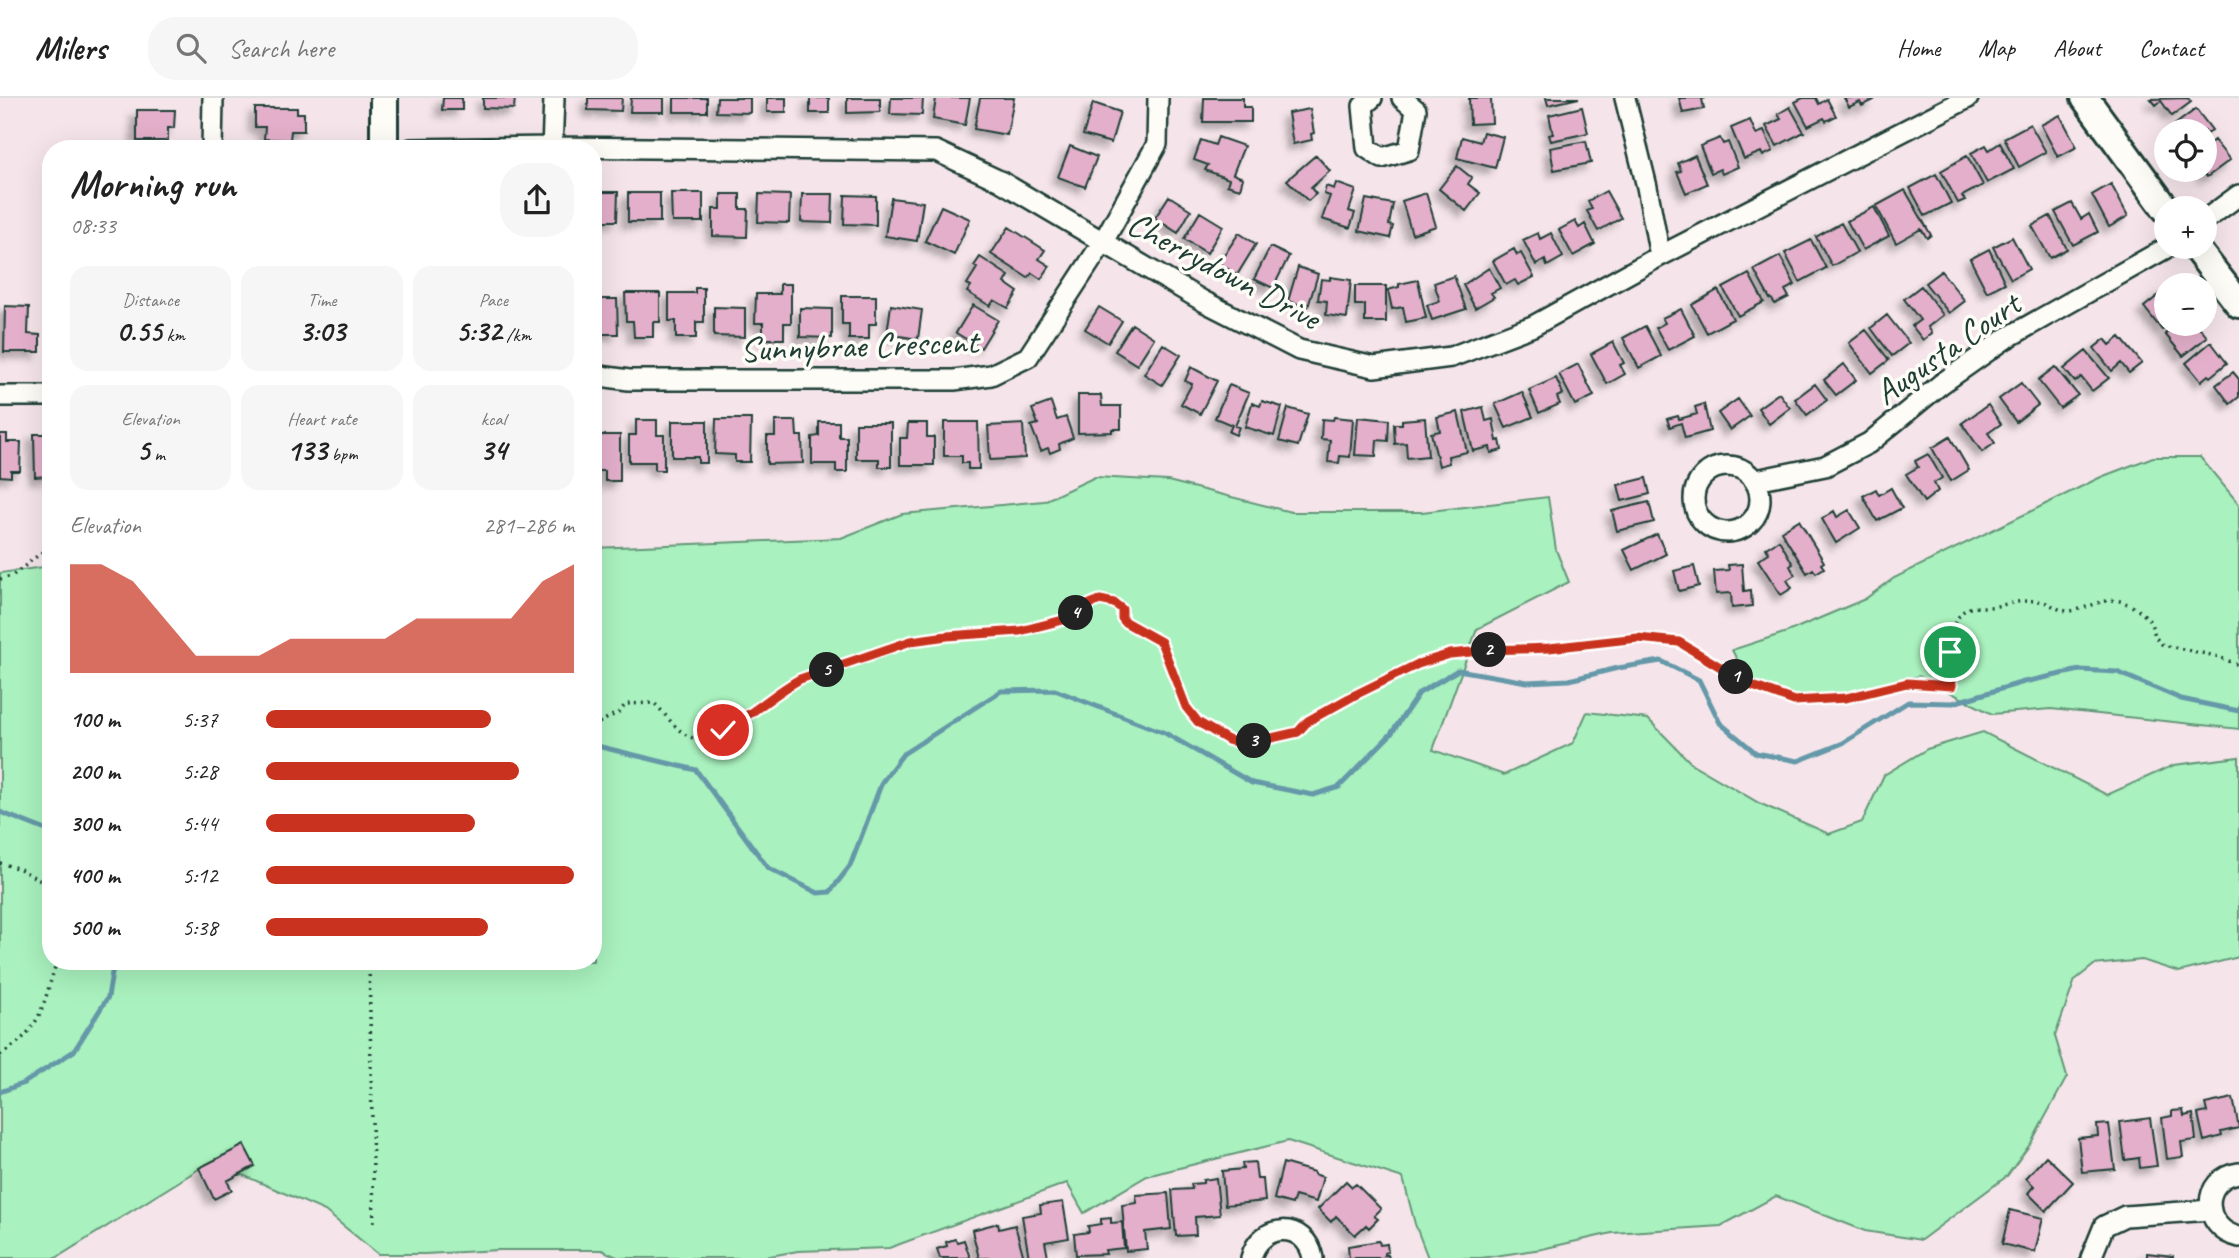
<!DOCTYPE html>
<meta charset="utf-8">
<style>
:root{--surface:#fff;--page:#f6f6f6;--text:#222;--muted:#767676;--line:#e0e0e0;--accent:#c8321e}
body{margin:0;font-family:Caveat,sans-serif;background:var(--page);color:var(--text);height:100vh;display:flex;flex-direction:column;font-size:26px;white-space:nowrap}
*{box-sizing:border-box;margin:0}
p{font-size:23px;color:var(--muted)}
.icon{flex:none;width:38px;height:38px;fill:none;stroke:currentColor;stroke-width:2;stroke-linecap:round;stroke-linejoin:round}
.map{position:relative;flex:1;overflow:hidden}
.panel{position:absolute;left:42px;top:42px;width:560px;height:830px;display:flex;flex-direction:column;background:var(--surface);border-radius:28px;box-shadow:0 7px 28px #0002}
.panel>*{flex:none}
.fabs{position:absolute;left:2154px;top:21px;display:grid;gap:14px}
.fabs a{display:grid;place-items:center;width:63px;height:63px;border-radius:50%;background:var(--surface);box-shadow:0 7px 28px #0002;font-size:35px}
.pin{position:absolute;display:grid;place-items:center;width:60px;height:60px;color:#fff;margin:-30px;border:4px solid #fff;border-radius:50%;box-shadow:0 2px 7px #0007}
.km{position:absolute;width:35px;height:35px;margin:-18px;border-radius:50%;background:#222;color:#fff;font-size:19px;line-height:35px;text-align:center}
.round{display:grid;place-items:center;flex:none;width:74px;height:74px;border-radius:28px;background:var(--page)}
.headline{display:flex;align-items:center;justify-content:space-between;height:119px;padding:0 28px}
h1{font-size:38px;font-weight:600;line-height:52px}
.stats{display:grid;grid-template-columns:repeat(3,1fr);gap:10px;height:119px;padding:7px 28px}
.stats div{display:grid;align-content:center;border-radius:18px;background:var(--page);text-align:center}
.stats b{font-size:30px;font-weight:600}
.stats small{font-size:19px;font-weight:400}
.stats p{font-size:19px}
.chart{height:196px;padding:14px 28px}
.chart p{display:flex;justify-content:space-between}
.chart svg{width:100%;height:126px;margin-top:7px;fill:var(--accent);opacity:.7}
ul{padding:0 28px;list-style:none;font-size:23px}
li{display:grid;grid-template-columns:112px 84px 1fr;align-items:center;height:52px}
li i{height:18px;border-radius:9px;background:var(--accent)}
header{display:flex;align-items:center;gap:42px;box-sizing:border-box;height:98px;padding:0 35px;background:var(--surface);border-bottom:2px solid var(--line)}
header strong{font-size:33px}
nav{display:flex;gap:38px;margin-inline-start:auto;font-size:24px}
.search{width:490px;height:63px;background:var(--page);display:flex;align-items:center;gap:18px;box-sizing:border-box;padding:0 24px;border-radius:28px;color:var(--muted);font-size:26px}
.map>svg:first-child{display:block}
.green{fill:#a9f1be;stroke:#649779;stroke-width:2}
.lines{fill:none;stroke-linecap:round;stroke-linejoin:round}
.stream{stroke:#6598a8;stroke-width:5}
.building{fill:#e3afca;stroke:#1f3d34;stroke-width:2;filter:url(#shadow)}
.street-casing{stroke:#1f3d34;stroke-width:24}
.secondary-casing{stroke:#1f3d34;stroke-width:32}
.path{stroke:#1f3d34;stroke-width:3.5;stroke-dasharray:2 5;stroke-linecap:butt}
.street{stroke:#fdfcf7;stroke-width:19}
.secondary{stroke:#fdfcf7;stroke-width:26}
.route-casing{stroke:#fff;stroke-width:14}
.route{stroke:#c8321e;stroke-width:9}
.labels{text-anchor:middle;stroke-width:7;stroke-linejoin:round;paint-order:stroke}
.street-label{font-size:35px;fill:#1f3d34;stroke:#fdfcf7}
</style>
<header>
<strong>Milers</strong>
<div class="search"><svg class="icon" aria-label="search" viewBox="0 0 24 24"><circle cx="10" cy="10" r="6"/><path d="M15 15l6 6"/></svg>Search here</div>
<nav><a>Home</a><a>Map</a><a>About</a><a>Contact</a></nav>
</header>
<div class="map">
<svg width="2239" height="1160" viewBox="0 0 2239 1160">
<defs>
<filter id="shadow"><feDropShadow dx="-6" dy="6" stdDeviation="3.5" flood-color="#0004"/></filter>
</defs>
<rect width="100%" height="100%" fill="#f5e5ea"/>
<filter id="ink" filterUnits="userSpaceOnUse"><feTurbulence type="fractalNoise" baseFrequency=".0143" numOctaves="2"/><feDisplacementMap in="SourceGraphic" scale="14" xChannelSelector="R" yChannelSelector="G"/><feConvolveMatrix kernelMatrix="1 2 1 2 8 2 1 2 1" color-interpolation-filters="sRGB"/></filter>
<g filter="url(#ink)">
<path class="green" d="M2153 359H2200L2239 406V631L2051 611 1992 616 1919 578 1840 598H1781L1745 577 1732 552 1787 534 1865 501 1894 480 2101 379Z
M1095 379 1168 383 1291 414H1422L1548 399 1556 452 1569 484 1477 531 1433 652 1504 677 1573 645 1587 614 1648 621 1692 666 1759 705 1829 736 1862 724 1884 677 1927 651 1983 634 2107 697 2174 667 2239 659V859L2179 874 2142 862 2094 867 2075 882 2055 938 2067 979 2031 1045 2007 1078 1921 1142 1865 1133 1776 1098 1721 1128 1612 1135 1542 1151 1481 1160H1428L1415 1126 1403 1080 1288 1043 1147 1078 1084 1115 1067 1085 889 1150 798 1153 759 1160H619L602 1152H499L425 1156H378L325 1113 236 1074 199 1071 56 1160H0V475L51 468V863H593V450L841 440 902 416 1044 403Z"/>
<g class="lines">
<path class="stream" d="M593 647 696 672 768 770 818 795 830 794 850 768 882 684 903 656 1001 593 1055 592 1165 635 1252 685 1313 697 1339 689 1391 636 1419 595 1458 572 1527 584 1569 582 1618 570 1661 563 1699 582 1720 625 1756 655 1798 663 1843 645 1908 604 1953 605 2024 584 2080 572 2117 574 2181 601 2239 613
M0 714 51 734
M0 994 24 985 74 953 108 899 114 863"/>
</g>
<path class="building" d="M443 0H462V12H442Z
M483 0H515L514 11 483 10Z
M588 0H622L621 13 588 12Z
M631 0H664V14H630Z
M674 0H707V14H674Z
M717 0H750V15L716 14Z
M767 0H786V14H767Z
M810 0H829V15H810Z
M847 0H880V14L847 15Z
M891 0H923L922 17 890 16Z
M936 0H970L965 27 933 21Z
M980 0H1014L1007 37 974 31Z
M1204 0H1243V9H1251V24H1203Z
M1469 0H1491L1492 25 1470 26Z
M1546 0H1579L1548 7Z
M1679 0H1706L1702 1 1704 11 1683 15Z
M1803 0H1816L1819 6 1827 1 1836 18 1826 23 1824 20 1808 28 1795 4Z
M1844 0H1873L1874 2 1862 8 1860 4 1849 9Z
M2188 0 2191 4 2172 18 2161 3 2156 7 2151 1Z
M1093 5 1120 14 1111 45 1083 37Z
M1582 9 1588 35 1551 43 1549 37 1553 36 1549 17Z
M1790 9 1804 34 1777 48 1766 28 1781 21 1778 16Z
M255 10H297V15H304V33H291L290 42 264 41 265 29H255Z
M1310 11 1314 35 1311 36 1312 42 1293 46 1288 15Z
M2196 11 2212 32 2205 37V33H2175L2172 29Z
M137 12H175L174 30H168V43H137Z
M2060 17 2077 49 2058 59 2041 27Z
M1750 22 1756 36 1764 33 1773 53 1763 58 1761 54 1744 61 1731 30Z
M2030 26 2046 54 2019 69 2004 40Z
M1483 34 1503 39 1495 70 1457 60 1462 39 1480 44Z
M1218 39 1244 48 1233 76 1243 80 1240 91 1227 87 1229 81 1205 72 1208 67 1194 62 1201 42 1215 47Z
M1720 40 1723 46 1728 44 1738 69 1722 76 1720 71 1711 75 1700 48Z
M2214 42 2230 62 2207 79 2201 72H2205V49Z
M1586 43 1591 65 1554 72 1550 50Z
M2000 45 2014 71 1987 85 1971 55 1986 47 1989 52Z
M1070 48 1097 59 1085 89 1058 79Z
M1316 57 1330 73 1311 90 1316 96 1308 103 1287 82Z
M1695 57 1707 86 1686 95 1677 74 1681 73 1678 65Z
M1967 58 1983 87 1962 98 1965 102 1958 105 1941 73Z
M1457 68 1472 80 1468 86 1480 95 1466 113 1439 91Z
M1936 76 1951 105 1925 118 1910 90Z
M1336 85 1356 92 1349 113 1355 115 1350 130 1322 121 1330 98 1324 96 1326 88 1334 91Z
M2111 86 2128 118 2109 129 2092 97Z
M1905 92 1931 137 1927 140 1921 131 1896 145 1876 108Z
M1606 93 1621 120 1598 133 1587 113 1592 111 1588 103Z
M593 94H618L617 123H593Z
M628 95H660V124H628Z
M671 95H703V124H672Z
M1426 95 1436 128 1412 136 1402 103Z
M721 96H740V111H748L747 139 713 138V111H721Z
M759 96 790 97 789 125 758 124Z
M802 96H833L832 125 801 124Z
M845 97 876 98V127L844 126Z
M1169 98 1191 112 1178 135 1155 120Z
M891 100 923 104 917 143 885 138Z
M1366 101 1393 106 1389 127 1393 128 1390 140 1359 133Z
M2072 105 2081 121 2089 116 2098 134 2073 147 2055 114Z
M941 108 970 121 954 157 925 143Z
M1874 109 1889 138 1863 152 1847 123Z
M1200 114 1223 128 1207 155 1184 141Z
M2050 118 2067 151 2050 160 2032 128Z
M1575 123 1579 130 1585 126 1595 146 1573 158 1559 132Z
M1841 125 1857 154 1832 168 1816 139Z
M1009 129 1045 152 1039 161 1050 168 1041 181 1032 175 1028 180 991 156Z
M1239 135 1256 146 1237 177 1219 165Z
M1538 135 1540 141 1551 135 1563 159 1547 168 1545 162 1536 167 1523 142Z
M2012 139 2029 171 2011 181 1993 149Z
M1811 142 1826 170 1800 184 1785 155Z
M1270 149 1289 158 1273 190 1254 181Z
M1514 151 1517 157 1521 155 1534 179 1518 187 1515 182 1506 187 1493 163Z
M1989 151 2005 185 1987 194 1970 161Z
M1780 158 1795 187 1785 192 1789 199 1775 206 1771 200 1770 201 1754 172Z
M980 159 1009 178 1005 185 1018 194 1008 210 994 202 990 208 967 194 971 188 967 186 977 170 974 168Z
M1298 169 1318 176 1308 209 1288 203Z
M1489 170 1500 190 1491 195 1494 199 1475 210 1463 187Z
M1941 173 1965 203 1949 215 1925 185Z
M1749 176 1764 204 1738 218 1723 190Z
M1454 178 1466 211 1432 222 1427 207 1440 203 1434 185Z
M1330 179 1351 182 1347 220 1326 217 1327 203 1318 202 1321 181 1330 182Z
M1418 182 1426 220 1406 224 1403 209 1392 211 1388 192 1399 189V186Z
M780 186H791V225H784V241H763V225H755L756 196H780Z
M1355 188H1386V224H1365V207H1355Z
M1921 188 1943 217 1928 229 1932 235 1923 242 1912 228 1920 222 1904 201Z
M695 190H704V224H696V240H676V223H669V195H695Z
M2166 191V226H2170L2162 232 2144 209Z
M1718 192 1733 221 1707 235 1692 207Z
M625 195H660V224H653V239H634L633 223H626Z
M842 198H876V226H869V241H849V226H842Z
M593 201H617L618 236H593Z
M891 207 922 212 918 241 887 236Z
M973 207 998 222 981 250 956 235Z
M5 208 29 209 28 236 40 237V254H4Z
M714 209 745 210V239L714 238Z
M1099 209 1122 223 1108 245 1085 231Z
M800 210 832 211V240L800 239Z
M1681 211 1695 238 1668 252 1656 230 1665 225 1662 220Z
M1887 217 1909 245 1892 258 1871 230Z
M1132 226 1154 240 1137 267 1115 253Z
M2178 226H2197L2207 239 2183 258 2165 236Z
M1645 228 1661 258 1639 270 1623 240Z
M1866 232 1889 262 1872 275 1849 245Z
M2120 239 2142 265 2129 275 2121 265 2112 273 2094 250 2105 241 2110 247Z
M1613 244 1624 265 1620 267 1625 276 1607 286 1591 256Z
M2211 244 2227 265 2210 279 2208 277 2201 283 2186 265Z
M1163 246 1181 257 1162 287 1144 276Z
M2086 253 2109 280 2092 293 2081 279 2075 284 2064 271Z
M1578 266 1594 298 1575 307 1559 276Z
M1844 266 1856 282 1836 297 1824 282Z
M1191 269 1217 283 1200 316 1181 306 1192 286 1185 283Z
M2055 269 2078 297 2060 310 2038 282Z
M2233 274 2239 281V299L2230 306 2216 287Z
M1556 280 1563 296 1557 299 1560 306 1539 315 1529 292Z
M2021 285 2038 307 2016 324 1999 301Z
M1815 286 1827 302 1807 317 1795 301Z
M1229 287 1249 295 1235 328 1239 329 1236 337 1229 334 1232 327 1215 320Z
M1522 294 1533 319 1506 330 1495 306Z
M1779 295 1790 310 1769 326 1758 310Z
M1078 297H1101L1102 308H1121V331H1112V334L1078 335Z
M1738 301 1750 318 1730 332 1718 315Z
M1262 303 1282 309 1274 338 1245 329 1252 305 1260 308Z
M1051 304 1057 322 1066 319 1073 340 1059 346 1060 351 1050 355 1048 350 1041 353 1031 328 1038 326 1032 311Z
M1704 306 1710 333 1685 340 1681 325 1670 329 1667 321 1678 318 1679 321 1697 316 1695 309Z
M1988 307 2001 326 1988 335 1995 345 1982 354 1962 325Z
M1483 309 1486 323 1493 321 1497 343 1500 342 1502 352 1491 355 1490 349 1473 353 1464 314Z
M1288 310 1308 316 1298 348 1279 343Z
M1458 314 1467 354 1448 358 1449 365 1439 368 1431 335 1440 333 1437 319Z
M1334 319 1353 321 1350 359 1340 358 1339 365 1328 364 1330 342 1321 341 1322 321 1333 322Z
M1358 319 1389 322 1388 343 1377 342 1376 358 1355 357Z
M1425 320 1428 358 1407 360 1406 345 1395 346 1394 326H1402V322Z
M716 321H751L750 364H735V357L715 356Z
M636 322H657V337H664V372H655V364H629V337H636Z
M672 323H707V365H698V359H672Z
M775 323H796L797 338H802L803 365 767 366V338H775Z
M819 324H839V339H847V374H836V366H812V339L819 338Z
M944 324H978L979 371H968V365H962V358H944Z
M856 325H891V369H879V361H856Z
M908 325H927V339H934V367H900V340H907Z
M1023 326 1025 360 990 362 988 328Z
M0 336H7V344H21L20 373H11V379L0 378Z
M34 336H51V378L35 379Z
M593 337H620V383H605V373H593Z
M1950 339 1969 372 1951 383 1932 350Z
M1928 356 1942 380 1934 385 1938 393 1924 404 1906 376 1918 369 1915 363Z
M1646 380 1650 396 1622 403 1618 387Z
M1891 390 1902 410 1877 423 1863 398 1876 391 1879 397Z
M1649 404 1654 424 1617 433 1612 413Z
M1849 412 1860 430 1836 445 1822 421 1834 413 1837 419Z
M1799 422 1824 464 1821 466 1824 470 1816 475 1813 471 1807 475 1781 433Z
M1657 436 1666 456 1634 472 1624 452Z
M1779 442 1793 466 1790 468 1795 477 1787 482 1792 490 1781 497 1758 462 1769 455 1766 450Z
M1742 466 1744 493 1751 492 1752 508 1732 510 1731 495 1716 496 1714 473 1729 472 1728 467Z
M1694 468 1699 488 1679 493 1674 473Z
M2233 1000 2239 1030 2221 1034 2222 1038 2204 1043 2198 1016 2207 1014 2205 1006Z
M2183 1012 2184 1018 2193 1016 2196 1042 2181 1044 2183 1059 2167 1061 2162 1020 2172 1018V1013Z
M2150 1020 2157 1068 2140 1070 2139 1060 2125 1062 2120 1024Z
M2109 1026 2115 1071 2082 1074 2078 1040 2098 1038 2097 1027Z
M244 1047 255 1068 227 1083 232 1092 214 1101 199 1070Z
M2046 1058 2073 1084 2046 1113 2028 1095 2034 1088 2026 1080Z
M1255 1064 1257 1081H1263L1265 1103 1225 1107 1222 1073 1243 1071 1242 1065Z
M1283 1065 1314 1074V1076L1323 1079 1316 1104 1295 1098 1292 1106 1274 1101Z
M1216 1080 1220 1117 1195 1119 1196 1137 1176 1138 1172 1092 1192 1091 1191 1086 1203 1085V1082Z
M1346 1083 1352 1089 1356 1086 1381 1111 1374 1118 1378 1121 1369 1130 1366 1127 1355 1137 1336 1118 1331 1124 1318 1111Z
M1168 1095 1171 1131 1145 1134 1147 1151 1126 1153 1122 1107 1137 1105 1136 1097Z
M1063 1104 1069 1140 1045 1144 1048 1159 1029 1160 1022 1118 1041 1115 1040 1107Z
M2010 1112 2043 1120 2035 1154 2002 1146Z
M1111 1120V1125L1122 1124 1124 1150 1105 1152 1106 1156 1076 1157 1074 1136 1089 1134 1088 1128 1101 1126V1121Z
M998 1125 999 1131 1015 1127 1024 1160H979L972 1132Z
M955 1141 957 1144 964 1142 970 1160H940L937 1151 947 1148 946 1144Z
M1379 1143 1380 1147 1387 1146 1388 1154 1384 1155V1157H1388L1389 1160H1349L1348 1148Z
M2147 1155 2173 1158V1160H2147Z"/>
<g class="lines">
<defs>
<path id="street" d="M1372 0 1363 8 1367 50 1382 60 1409 52 1416 12 1402 0
M1625 0 1647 89 1660 158
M212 51 213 0
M411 51 552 49 936 53 1000 83 1203 203 1299 252 1374 269 1451 259 1533 228 1660 158 1968 0
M552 51 554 0
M2205 122 2239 97
M593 277 629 282H954L991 277 1028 259 1103 144 1157 46 1158 0
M0 298H51
M1694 401a33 33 0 1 1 66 0a33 33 0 1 1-66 0Z
M1756 382 1825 368 1869 345 1941 286 2005 241 2168 149
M2239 1075C2200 1080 2201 1131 2239 1139
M1251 1160C1260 1124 1306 1123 1313 1160
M2091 1160 2104 1128 2125 1118 2211 1112"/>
<path id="secondary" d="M384 0V51
M2085 0 2166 111
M2195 149 2239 206"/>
</defs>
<use href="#street" class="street-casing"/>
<use href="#secondary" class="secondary-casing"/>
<path class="path" d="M0 481 12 478 51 447
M593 628 619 614 626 606 654 605C666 616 676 633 690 639 718 650 774 595 800 581L911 543 947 538 1020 533 1064 522 1090 506 1100 502 1114 505 1122 511V520L1125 524 1161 544 1186 609 1198 623 1228 642 1245 646 1299 634 1308 623 1355 597 1418 566 1450 557 1549 550 1638 540 1679 544 1750 587 1794 603 1846 600 1907 585 1952 588C1949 569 1946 517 1970 510 1978 508 1988 510 1997 508 2011 505 2024 502 2039 503 2050 504 2057 513 2069 513 2087 512 2108 496 2125 505 2133 508 2146 516 2150 524 2155 533 2153 540 2163 547L2216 558 2239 567
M0 765 20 771 51 789
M369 863 374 1128
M0 957C44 930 42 907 57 863"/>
<use href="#street" class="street"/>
<use href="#secondary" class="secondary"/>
</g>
</g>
<g class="lines" filter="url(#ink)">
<defs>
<path id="route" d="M723 632C751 618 773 596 800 581L911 543 947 538 1020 533 1063 522 1090 506 1100 502 1114 505 1122 511V520L1125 524 1161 544 1186 609 1198 624 1228 642 1245 646 1298 634 1308 623 1355 597 1418 566 1450 556 1491 552 1549 550 1638 540 1679 544 1750 587 1794 603 1846 600 1907 585 1952 588 1950 554"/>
</defs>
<use href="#route" class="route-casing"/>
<use href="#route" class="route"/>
</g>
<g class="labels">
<g class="street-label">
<text transform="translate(1224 172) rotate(28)" y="12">Cherrydown Drive</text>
<text transform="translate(859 247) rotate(-2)" y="12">Sunnybrae Crescent</text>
<text transform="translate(1947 250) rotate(-35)" y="12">Augusta Court</text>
</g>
</g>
</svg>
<div class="fabs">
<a><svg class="icon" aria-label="locate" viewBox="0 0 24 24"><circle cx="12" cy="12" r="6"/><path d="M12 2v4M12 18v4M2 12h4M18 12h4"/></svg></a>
<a>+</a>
<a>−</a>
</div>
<div class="pin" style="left:1950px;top:554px;background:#1e9e55"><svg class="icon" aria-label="arrive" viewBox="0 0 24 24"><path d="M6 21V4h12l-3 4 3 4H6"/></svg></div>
<div class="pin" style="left:723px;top:632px;background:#d93025"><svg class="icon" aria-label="check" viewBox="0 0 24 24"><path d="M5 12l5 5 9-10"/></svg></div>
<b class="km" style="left:1736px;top:579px">1</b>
<b class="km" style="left:1489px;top:552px">2</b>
<b class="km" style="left:1254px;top:643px">3</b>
<b class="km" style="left:1076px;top:515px">4</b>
<b class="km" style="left:827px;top:572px">5</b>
<section class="panel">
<div class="headline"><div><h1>Morning run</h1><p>08:33</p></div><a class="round"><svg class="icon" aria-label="share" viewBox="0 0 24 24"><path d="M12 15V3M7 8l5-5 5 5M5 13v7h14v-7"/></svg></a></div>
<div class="stats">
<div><p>Distance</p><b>0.55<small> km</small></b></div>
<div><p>Time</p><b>3:03</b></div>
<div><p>Pace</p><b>5:32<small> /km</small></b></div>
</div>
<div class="stats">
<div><p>Elevation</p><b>5<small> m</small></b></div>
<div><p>Heart rate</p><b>133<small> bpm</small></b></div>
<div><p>kcal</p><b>34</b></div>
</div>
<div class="chart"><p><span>Elevation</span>281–286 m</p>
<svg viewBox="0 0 160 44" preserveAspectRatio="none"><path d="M0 44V6L10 6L20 12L30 25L40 38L50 38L60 38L70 32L80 32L90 32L100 32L110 25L120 25L130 25L140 25L150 12L160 6V44z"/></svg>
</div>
<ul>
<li><b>100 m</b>5:37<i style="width:73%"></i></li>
<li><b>200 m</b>5:28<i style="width:82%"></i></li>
<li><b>300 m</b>5:44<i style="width:68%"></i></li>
<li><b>400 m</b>5:12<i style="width:100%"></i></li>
<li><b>500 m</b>5:38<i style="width:72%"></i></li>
</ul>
</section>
</div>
